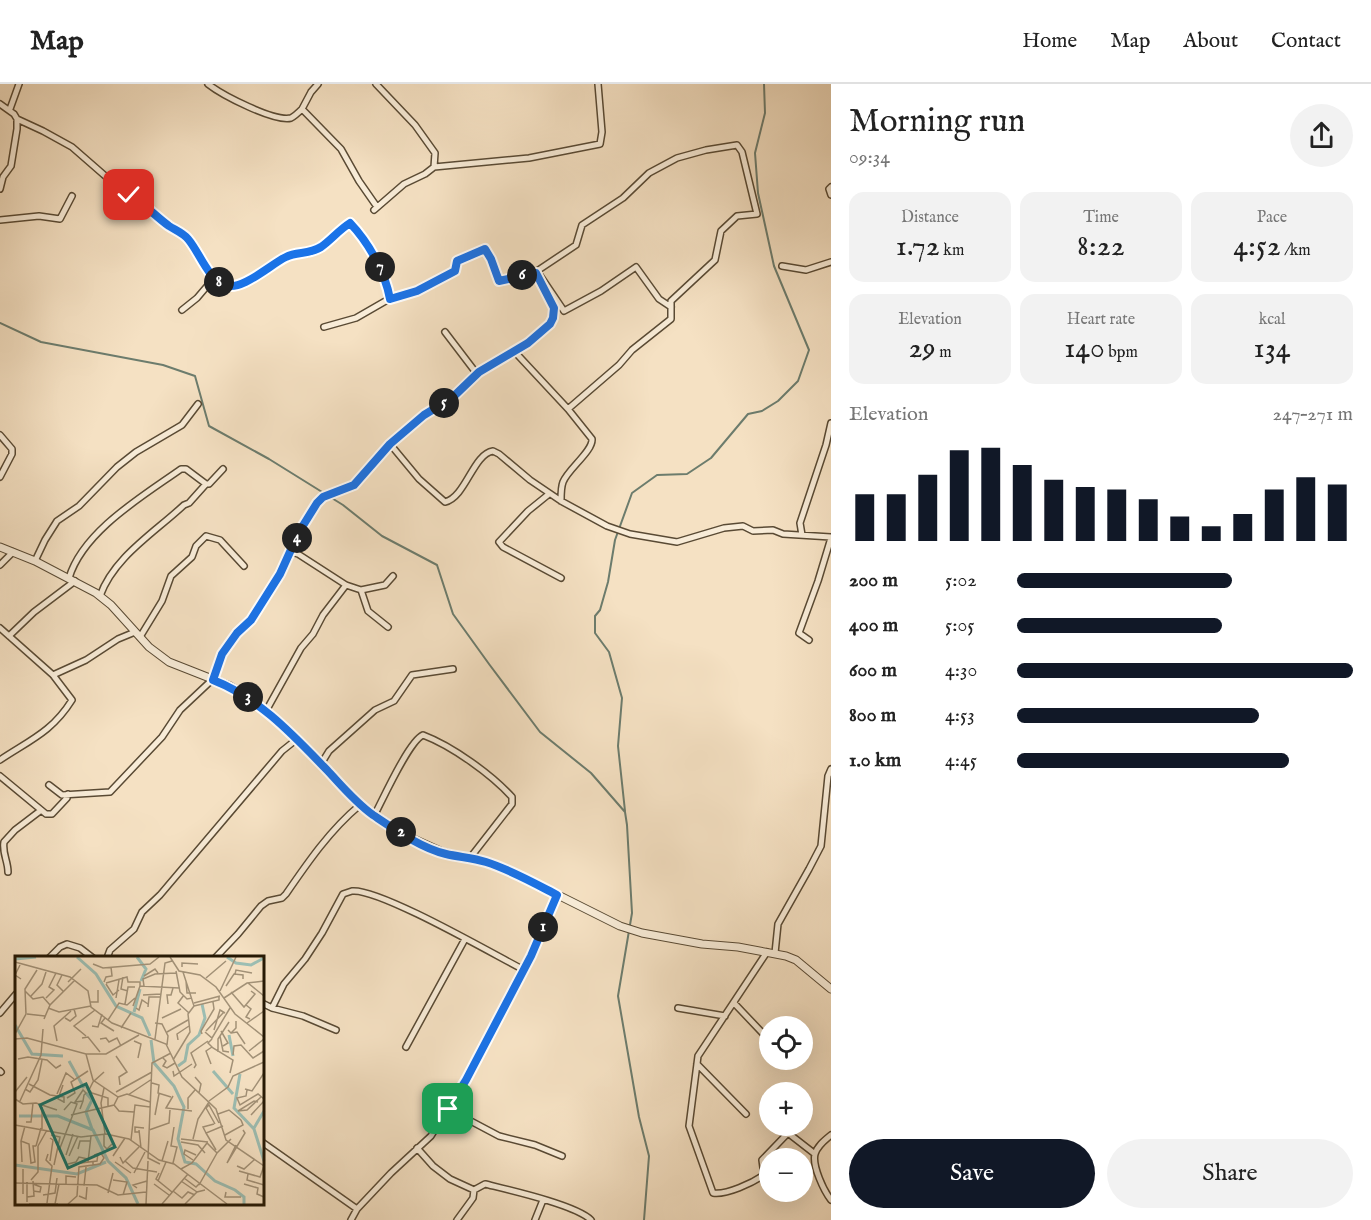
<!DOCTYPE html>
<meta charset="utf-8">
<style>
:root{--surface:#fff;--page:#f2f2f2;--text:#222;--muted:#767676;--line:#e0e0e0;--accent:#111827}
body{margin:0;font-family:"IM FELL English",serif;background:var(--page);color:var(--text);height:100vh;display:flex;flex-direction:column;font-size:22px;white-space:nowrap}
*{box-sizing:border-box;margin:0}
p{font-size:20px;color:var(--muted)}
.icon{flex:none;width:33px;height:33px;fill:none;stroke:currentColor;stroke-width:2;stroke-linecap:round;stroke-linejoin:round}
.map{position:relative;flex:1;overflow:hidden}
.details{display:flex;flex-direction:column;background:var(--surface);width:540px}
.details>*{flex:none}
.tools{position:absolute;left:759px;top:932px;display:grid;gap:12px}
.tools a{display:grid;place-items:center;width:54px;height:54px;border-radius:50%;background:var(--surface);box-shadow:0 6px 24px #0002;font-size:30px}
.pin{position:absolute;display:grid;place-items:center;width:51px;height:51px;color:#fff;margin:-26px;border-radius:12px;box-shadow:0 3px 9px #0006}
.km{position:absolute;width:30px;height:30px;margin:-15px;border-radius:50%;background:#222;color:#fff;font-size:16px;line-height:30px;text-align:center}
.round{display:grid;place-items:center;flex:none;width:63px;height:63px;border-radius:32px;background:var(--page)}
.head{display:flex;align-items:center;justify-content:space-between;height:102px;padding:0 18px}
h1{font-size:33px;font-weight:600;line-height:45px}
.figures{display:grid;grid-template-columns:repeat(3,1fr);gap:9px;height:102px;padding:6px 18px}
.figures div{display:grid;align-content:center;border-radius:15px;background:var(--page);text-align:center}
.figures b{font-size:30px;font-weight:600}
.figures small{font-size:16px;font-weight:400}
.figures p{font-size:16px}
.chart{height:168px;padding:12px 18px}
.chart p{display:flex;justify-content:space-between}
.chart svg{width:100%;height:108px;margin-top:6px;stroke:var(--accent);stroke-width:6}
.button{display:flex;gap:12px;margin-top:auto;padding:12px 18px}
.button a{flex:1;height:69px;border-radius:36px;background:var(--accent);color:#fff;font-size:24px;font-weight:600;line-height:69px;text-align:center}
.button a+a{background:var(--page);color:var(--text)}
ul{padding:0 18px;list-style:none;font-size:20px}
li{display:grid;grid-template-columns:96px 72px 1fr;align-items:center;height:45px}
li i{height:15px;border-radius:8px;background:var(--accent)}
header{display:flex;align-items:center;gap:36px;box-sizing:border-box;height:84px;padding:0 30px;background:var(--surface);border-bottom:2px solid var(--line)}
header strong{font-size:28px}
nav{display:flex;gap:33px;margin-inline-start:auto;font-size:21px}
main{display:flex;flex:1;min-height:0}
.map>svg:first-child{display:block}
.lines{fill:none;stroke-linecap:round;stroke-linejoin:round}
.stream{stroke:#6c7c6d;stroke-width:2}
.minor-casing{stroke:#594a34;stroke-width:8}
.tertiary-casing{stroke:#594a34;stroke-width:9}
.minor{stroke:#f8ecd8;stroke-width:5}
.tertiary{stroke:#f8ecd8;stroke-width:7}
.route-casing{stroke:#fff;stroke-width:12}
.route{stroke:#1a73e8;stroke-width:8}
.inset-river{fill:none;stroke:#9cbeb3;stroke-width:3}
.inset-road{fill:none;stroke:#a29177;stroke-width:1.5}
.view{fill:#0f766e;fill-opacity:0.15;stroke:#0f766e;stroke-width:3}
.inset-edge{fill:none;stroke:#251804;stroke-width:3}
</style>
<header>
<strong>Map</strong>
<nav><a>Home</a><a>Map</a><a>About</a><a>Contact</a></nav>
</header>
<main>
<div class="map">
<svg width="831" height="1136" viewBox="0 0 831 1136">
<rect width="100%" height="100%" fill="#f5e1c3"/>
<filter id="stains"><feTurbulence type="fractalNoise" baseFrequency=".00333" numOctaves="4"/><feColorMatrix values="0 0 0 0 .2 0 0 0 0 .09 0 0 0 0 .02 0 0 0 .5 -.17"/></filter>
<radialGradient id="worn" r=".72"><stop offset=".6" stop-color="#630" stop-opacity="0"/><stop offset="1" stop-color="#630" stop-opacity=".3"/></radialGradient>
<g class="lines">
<path class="stream" d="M0 239 41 258 163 281 195 292 209 342 269 375 343 421 382 452 437 481 453 530 489 580 540 648 591 689 625 728 627 741 632 829 618 912 639 1033 649 1072 644 1136
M625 727 618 662 622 614 609 568 595 549V532L600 526 608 498 615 456 632 409 657 391 687 390 711 374 748 330 762 327 778 317 798 297 809 266 774 182 758 109 755 69 765 29 764 0"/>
<defs>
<path id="minor" d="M208 0C222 11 274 38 291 34 295 32 299 28 302 25
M318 0 311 8 302 25 341 65 359 97 375 120
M0 20 14 30 17 35V45L11 82 3 93 0 105
M10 25 19 0
M17 35 43 47 72 63 119 104 141 117 156 131 188 154C200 172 213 206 238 202L286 172 309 169 320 163 350 139C369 160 385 188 389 215
M434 83 529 74 600 60 602 48 598 0
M831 103 829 105 831 111
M374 126 404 100 425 90 434 83 435 69 415 41 376 0
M0 136 39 132 60 135 72 112
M782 182 806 186 831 178
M182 226 197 214 214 194
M445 248 477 290
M514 267 568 325 592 355C593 367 568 385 563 398 561 403 561 411 561 417
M568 325 619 281 632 266 671 235V217L715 176 721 147 737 132 757 130 742 68 737 61 706 66 677 74 649 89 623 114 582 141 576 161 537 187 564 227 601 207 636 183 659 215 671 223
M0 351 12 365V370L0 393
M390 360 419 395 445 418C466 413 473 370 493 367L499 370 530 396 561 417 607 442 630 450 677 458 724 444 743 442 753 447 773 446 783 450 831 453
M549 410 528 427 499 458 503 463 561 494
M802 451 800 439 826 361 831 339
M291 468 298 470 346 501 361 506 368 527 388 543
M35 477 45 456 57 437 79 422 117 383 136 368 182 341 198 320
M0 481 13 468
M69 494C83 447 143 412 181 385H186L206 400H209L223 385
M361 506 385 501 393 492
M100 512C114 473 154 449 184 421L189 419 206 400
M0 544 53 591 72 616C52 648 30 656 0 676
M9 552 34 528 75 497
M140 553 162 517 171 492 192 473 196 462 206 452 220 456 244 482
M809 556 799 549 818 497 831 454
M53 591 86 576 118 555 135 548
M266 627 301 564 313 550 323 531 346 501
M321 680 329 667 375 626 394 617 412 591 453 585
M0 692 46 730H52L67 714 68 710
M49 701 62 711 110 708 162 653 180 626 213 595 222 570 237 549 251 536 281 490 299 448 317 419 323 413 354 401 390 360 424 331 452 314 479 288 528 259 550 240 553 234 554 224 536 189 499 197 491 175 485 165 462 174 457 177 455 187 417 207 389 215 356 234 324 243
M374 732C383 715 409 657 423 651 452 662 491 690 512 713V720L470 774
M8 788C8 777 2 769 4 758L15 746 40 727
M767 868 698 972 689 1042 713 1109C727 1111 752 1099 764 1091L762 1076 788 1049 815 1070
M775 869 778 840 809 785 821 762 828 692 831 685
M49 874 60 863 67 860 80 864 93 874
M107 874 110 866 134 845 142 828 160 811 282 667 297 655
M215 874 238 850 261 822 268 817 282 814 286 810C308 778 330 746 360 721
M262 919 272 924 303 932 336 946
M734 919 770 957
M272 924 284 900 305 875 322 849 343 810C346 809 349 808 352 807 379 804 493 870 524 886
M678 924 725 932
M0 929 16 910
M406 963 465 855
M786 975 790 978
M697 980 746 1030
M0 987 1 988
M448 1025 499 1052 535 1061 562 1072
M831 1051C825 1056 817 1062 815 1070 812 1082 824 1107 831 1116
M262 1058 357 1125
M417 1064 433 1082 450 1095 474 1106 473 1114 457 1136
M474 1106 485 1100C509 1106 576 1121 591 1136
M351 1136 357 1125 391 1089 431 1052 466 996 496 938 531 872 557 811
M535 1136 543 1116"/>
<path id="tertiary" d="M0 463 35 477 96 509 111 521 149 563 169 578 230 602 249 614 290 648 360 721 405 751 445 769 485 778 510 787 620 842 642 849 702 860 738 863 786 872 796 876 831 905"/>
</defs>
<use href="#minor" class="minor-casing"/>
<use href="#tertiary" class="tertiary-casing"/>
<use href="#minor" class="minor"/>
<use href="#tertiary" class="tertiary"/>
</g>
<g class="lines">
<defs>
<path id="route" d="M129 111C144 119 155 132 169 142 175 146 183 149 188 155 200 169 207 194 225 201 241 208 271 180 286 173 297 167 308 171 321 163 331 156 339 146 350 139 369 159 385 188 390 215L417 207 455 187 457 177 485 165 491 175 499 197 536 189 554 224 553 234 550 240 528 259 479 288 452 314 424 331 390 360 354 401 323 413 317 419 299 448 280 490 251 536 237 549 222 570 213 596C259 614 293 651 327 686 342 702 355 718 373 731 394 745 421 764 446 770 459 773 473 774 486 778 511 786 534 799 557 811L531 872 466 996 448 1025"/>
</defs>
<use href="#route" class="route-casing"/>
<use href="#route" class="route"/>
</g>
<g transform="translate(15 872)">
<rect width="249" height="249" fill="#f5e1c3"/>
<path class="inset-river" d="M62 1 81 18 101 50 127 62 135 80M122 1 131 13 126 25M212 1 221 7 236 9 249 2M0 3 21 1M119 56 125 33M0 69 17 98 48 100M214 79 218 100M136 84 139 107 159 130 169 151 163 183 170 206 181 208 200 225 220 234 229 241V248M54 105 69 132M163 110 170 105 173 89 184 79 190 62 187 48M198 115 218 138M225 118 219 152 239 173 249 205M71 137 77 144 71 156 77 173M4 160H43L78 174 93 205 111 222 123 248M239 172 249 155M0 209 62 218 91 206"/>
<path class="inset-road" d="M155 1 164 15 185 19 201 31 220 58 249 81M0 6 55 21 73 35 76 51 97 67 151 88 167 121 201 153 211 184 249 210 245 221 224 215M78 8 88 12 135 8 144 1M5 9 0 19 6 23M167 11V7L183 8M161 15 165 36 172 43 177 42M220 18 221 14 237 17M47 19 42 29 49 36M129 20 140 13 143 17M108 21 106 33 113 35M191 22 211 5M171 25 172 37H181M53 26 66 13M89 26 91 21 97 20 96 11M91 27 112 21 113 26H125V30M233 27 249 40M91 28 98 39 104 34M129 30 128 23 140 18 161 17M211 30 219 18 228 19V23M10 35 18 43 28 41 35 49M205 35 221 1M216 36 229 51 240 38 236 35M128 39 146 38M169 39 163 47 174 57M16 40 27 28 31 16M31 42 39 34 34 31 41 17M101 42 104 24M209 42 232 27 249 25M75 46H83V34M179 47 205 40M110 48 113 31H120M153 48 152 39H156L158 32M231 49 236 53 231 61 235 63M118 50 125 30 164 32M179 50 204 44V40M133 51 134 41H145M33 52 44 56 76 50M121 52 124 54 127 44 133 48M12 58 30 60M50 62 55 65 61 60 59 53M90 62 86 67 99 75M147 62 166 53M29 63 35 49 60 24M93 64 104 47 112 49 120 42M140 67 147 68 153 80 152 89M232 67 249 55M77 70 83 71 87 58M106 72 116 57M199 74 205 54 210 57M213 74 216 77 221 72V65M191 75 209 56M206 75 213 87 208 90M152 76 173 64M190 76 197 82 215 52M216 77 222 76 230 88M0 78 11 58 10 33 22 14M187 78 186 75 199 53 198 46M71 80 59 70 80 54M205 80 208 95 214 96M67 82 73 81 85 96M0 83 12 82 71 98H91L124 79M85 83 91 82 94 86 102 82 106 90M140 83 150 7 157 5M197 83 193 87 198 92 218 104 215 117M163 84 162 78 174 70M42 85 39 70 56 55M119 85 126 88 123 102M234 95 249 83M203 96V83L214 66M218 99 219 90 226 89 238 102 249 95M101 100 112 116 104 121 105 129M148 102 151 105 148 110 152 112 160 107M3 103 13 101 32 104 41 112 46 109M158 104 175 76 173 58 179 50 168 16M196 108 191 95 197 91M179 112 181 109 176 97 193 85M158 115 159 120 177 108M180 121 186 128 184 137M137 127 144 129 143 137 156 141M14 128 35 139 49 141V147M48 129 43 143 49 146M89 132 86 147 90 178M10 133 15 136 23 124 27 104M230 133 237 135 249 117M232 134 231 140 222 142 225 149 243 138 249 143M0 136 12 121M101 136 137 116M77 137 74 134 78 126 89 116M77 137 93 142V151M42 138 51 117 59 123M113 139 137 123M158 140 151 152 177 155M103 141 112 138 135 146M52 142 60 137 56 126 73 115M0 143 8 148 21 147 42 154M5 145 26 99 28 73M194 145 213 131 218 120 249 106M99 149 104 155 119 156M27 151V173M65 153 68 145 69 139 71 137 68 134 60 146 68 145M173 153V142L180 134M223 155 232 154 246 141M223 155 239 145 243 146M203 158 214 154 226 164M56 159 99 149 103 141 78 124 71 98M140 159 144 138M236 159 249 145M11 166H16L18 147M200 168 191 152 194 149 204 167M0 169 66 181 91 178 114 183 144 204 159 208 212 248M10 170 6 185 14 188 16 207 20 206 18 190H21M124 174 126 192M134 174 154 167 155 154M124 176H120V171L129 172M191 177 188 171 199 168M89 178V190L92 193 97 188M36 179 45 181 39 209M210 179 228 169 226 164M35 182 38 184 35 205M166 183 193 186M178 183 183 163 194 146M116 184 120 149 135 151M6 185 7 206M166 186 183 189 190 197M21 190 26 172M23 190 32 174M45 192 62 148 56 146 49 154M63 193 65 185H76M201 194 191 177 208 170M51 199 58 178M54 200 63 180M98 200 110 182M105 201 108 207 124 191M178 204 169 198 170 194 181 199M110 205 118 212 142 216M147 205 153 185M73 206 76 180M100 206 116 217M66 207 82 205 83 197M158 207 162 191 156 190 159 171M212 207 230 177 228 174M212 207 221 189M53 208 61 206 64 201 73 203M145 208 133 202 137 107 156 97M78 209 85 208 89 202 86 197 79 199M222 210 229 213 239 204M8 213V238M166 213 177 207 192 187 202 197 216 183M119 217 130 196M144 217 141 223 157 236M233 218 232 224 249 229M169 222 181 231 184 228M16 224 23 216V190M98 224 112 226 108 239M143 225 151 206M166 225 182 236M0 227 82 229 103 239 131 236M18 228 26 231 25 236 18 235M51 228V220L61 221M139 228 154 239M229 228 243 232 242 238 249 241M184 229 202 197M69 230 71 211M122 232 118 229 132 225M158 235 167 242 173 236 180 239M211 236 210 241H226M93 237 98 217M28 239 40 237 42 222M64 240 71 243 72 231M12 241 19 240 18 225M12 246V226M32 247 37 210 31 204 33 198M14 248H43M40 248 44 228M53 248 62 240 64 211 78 209V205M131 248 133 205M147 248 173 218M170 248 182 236 190 234"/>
<path class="view" d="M71 128 100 191 53 212 25 149Z"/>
<rect width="249" height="249" class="inset-edge"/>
</g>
<rect width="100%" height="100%" filter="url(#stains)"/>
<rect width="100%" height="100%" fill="url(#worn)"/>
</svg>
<div class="tools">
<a><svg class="icon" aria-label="locate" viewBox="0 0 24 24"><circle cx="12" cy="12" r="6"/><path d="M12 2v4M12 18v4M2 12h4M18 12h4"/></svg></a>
<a>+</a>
<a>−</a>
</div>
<div class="pin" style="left:448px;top:1025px;background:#1e9e55"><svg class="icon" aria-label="arrive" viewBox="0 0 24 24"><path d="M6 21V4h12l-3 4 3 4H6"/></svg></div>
<div class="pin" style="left:129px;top:111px;background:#d93025"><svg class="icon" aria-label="check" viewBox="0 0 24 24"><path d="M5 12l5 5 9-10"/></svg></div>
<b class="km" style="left:543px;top:843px">1</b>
<b class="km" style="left:401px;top:748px">2</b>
<b class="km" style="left:248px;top:613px">3</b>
<b class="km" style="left:297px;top:454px">4</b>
<b class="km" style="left:444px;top:319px">5</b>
<b class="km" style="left:522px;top:191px">6</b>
<b class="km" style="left:380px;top:183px">7</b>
<b class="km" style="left:219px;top:198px">8</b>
</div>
<section class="details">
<div class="head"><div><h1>Morning run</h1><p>09:34</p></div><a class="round"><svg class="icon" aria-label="share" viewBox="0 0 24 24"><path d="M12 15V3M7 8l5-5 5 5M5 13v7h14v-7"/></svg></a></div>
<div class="figures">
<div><p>Distance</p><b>1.72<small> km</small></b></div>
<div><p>Time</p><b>8:22</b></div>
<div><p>Pace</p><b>4:52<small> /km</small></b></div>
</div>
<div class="figures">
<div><p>Elevation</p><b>29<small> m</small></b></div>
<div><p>Heart rate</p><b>140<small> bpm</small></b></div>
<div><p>kcal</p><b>134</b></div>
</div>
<div class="chart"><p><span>Elevation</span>247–271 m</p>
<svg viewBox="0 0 160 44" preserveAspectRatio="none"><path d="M5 44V25M15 44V25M25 44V17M35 44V7M45 44V6M55 44V13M65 44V19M75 44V22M85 44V23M95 44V27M105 44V34M115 44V38M125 44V33M135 44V23M145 44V18M155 44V21"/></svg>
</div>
<ul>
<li><b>200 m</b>5:02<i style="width:64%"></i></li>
<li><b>400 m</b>5:05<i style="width:61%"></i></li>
<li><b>600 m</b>4:30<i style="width:100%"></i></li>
<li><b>800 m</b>4:53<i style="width:72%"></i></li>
<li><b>1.0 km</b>4:45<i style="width:81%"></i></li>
</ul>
<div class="button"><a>Save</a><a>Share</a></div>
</section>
</main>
